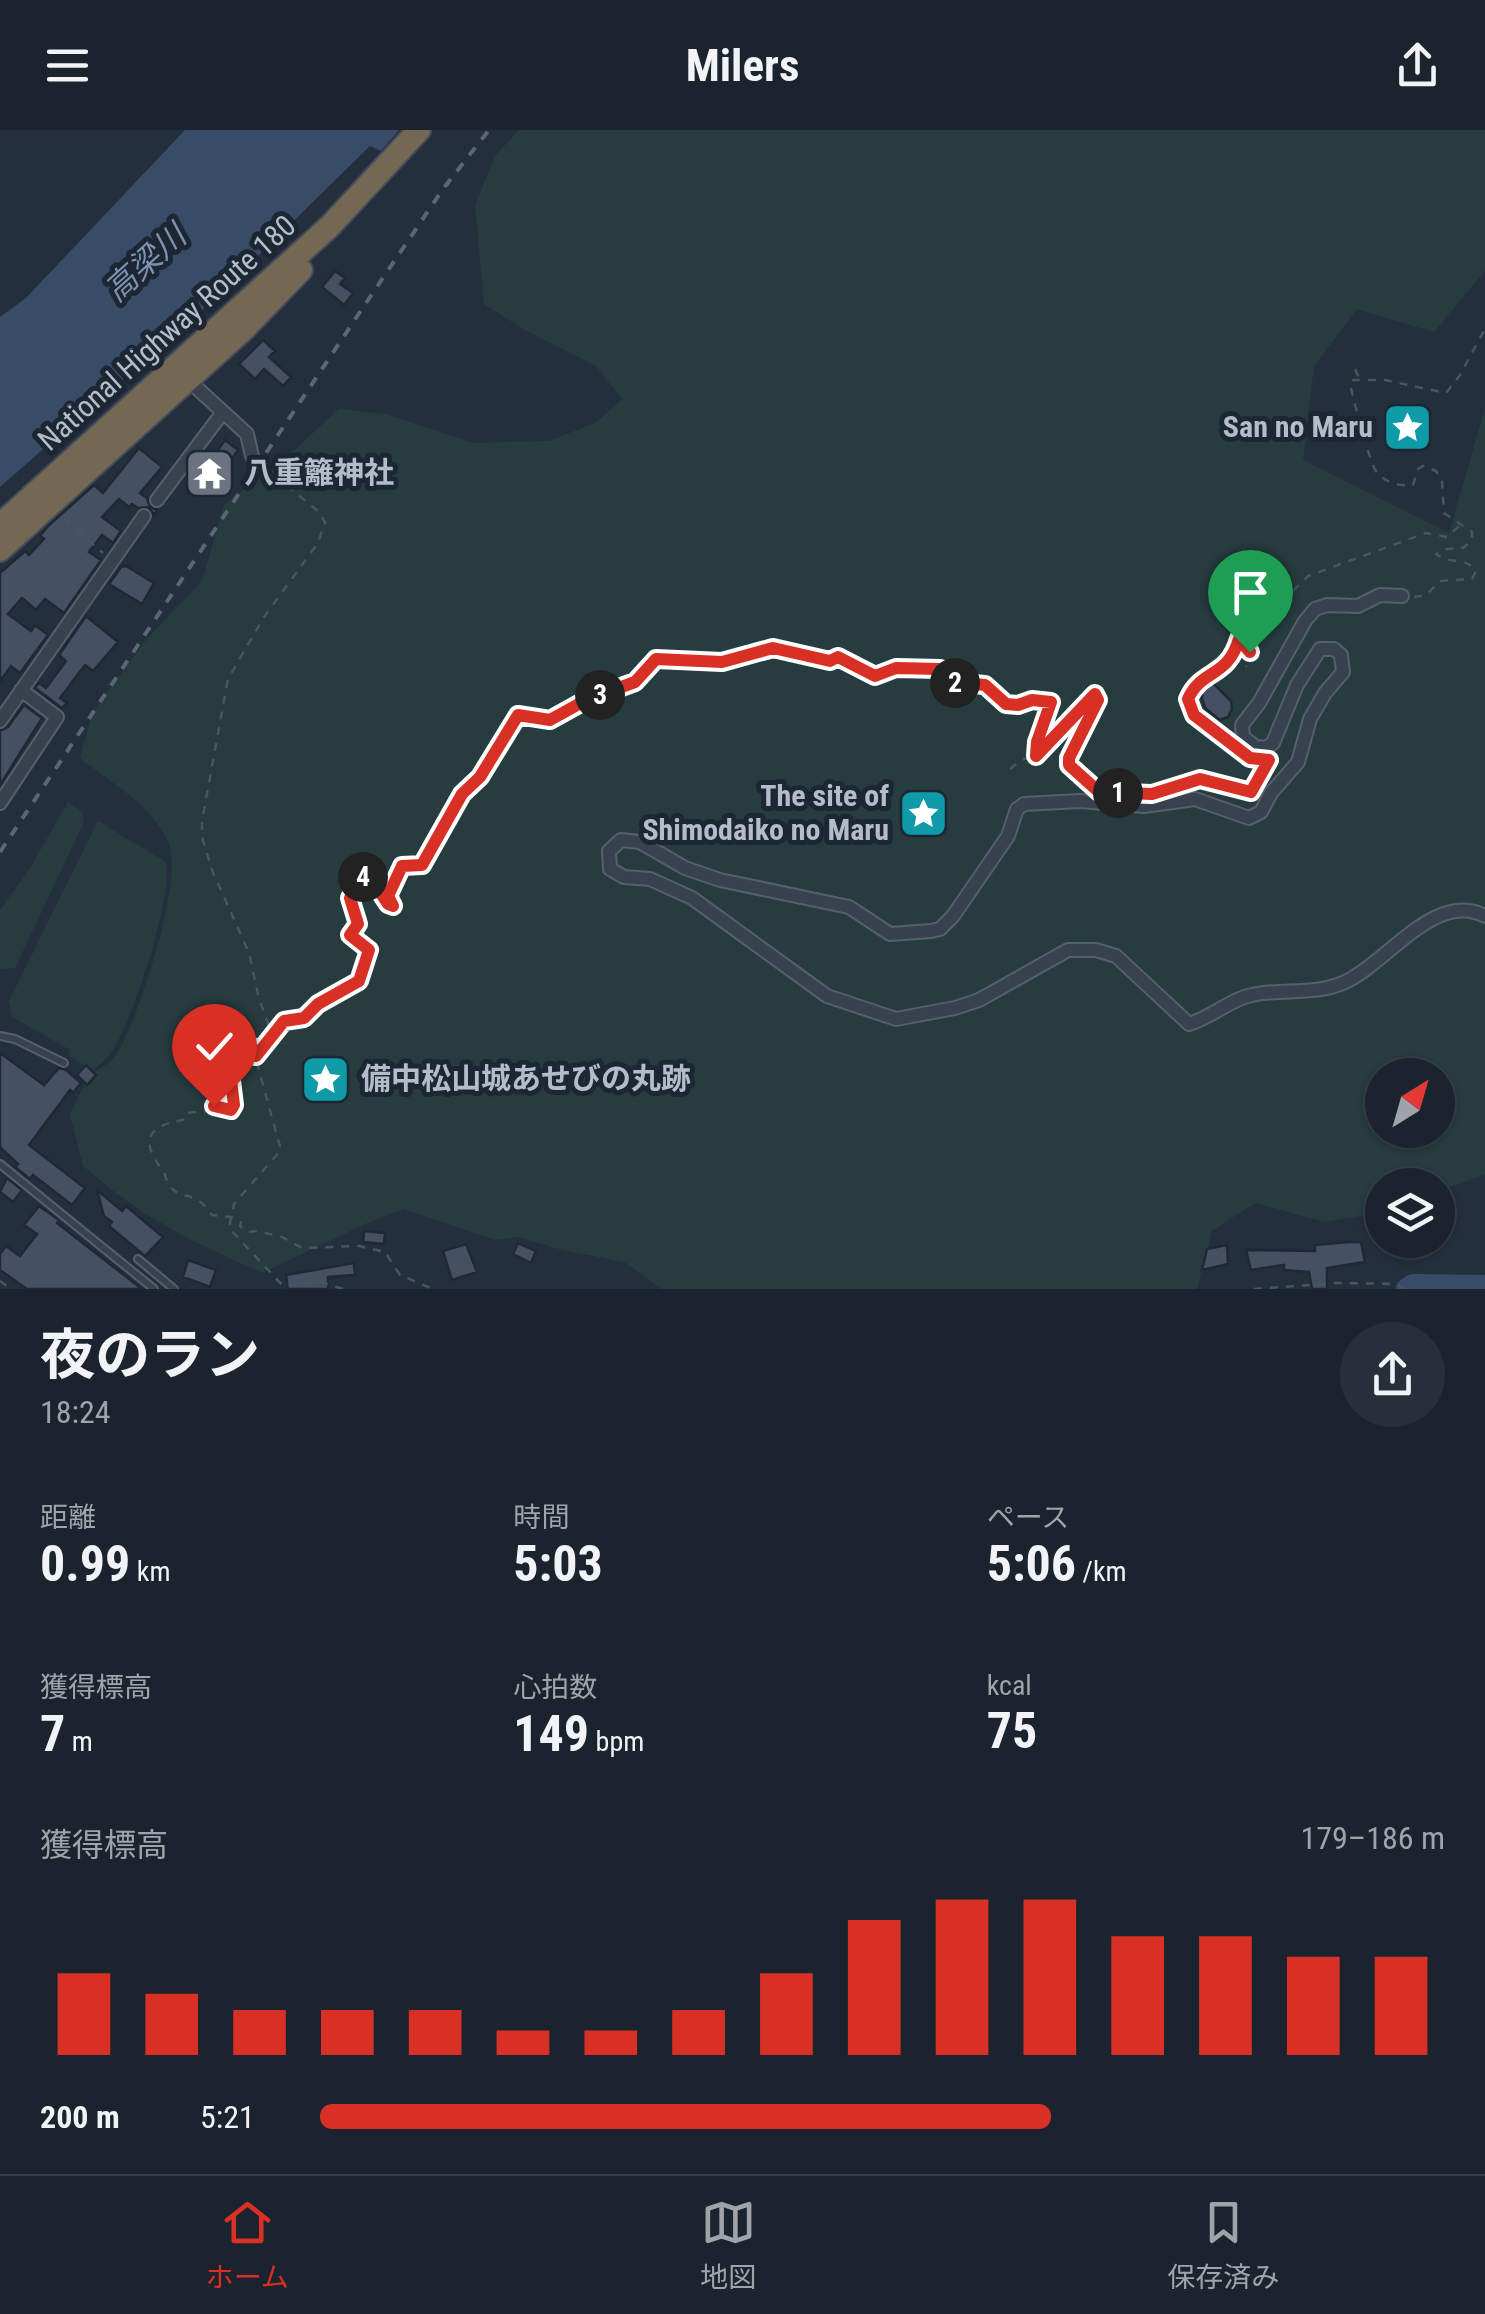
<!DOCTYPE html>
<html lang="ja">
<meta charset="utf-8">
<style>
:root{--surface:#1b232e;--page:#282f3a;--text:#f1f3f6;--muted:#a0a4aa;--line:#39404a;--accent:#d93025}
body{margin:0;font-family:"Roboto Condensed","Noto Sans JP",sans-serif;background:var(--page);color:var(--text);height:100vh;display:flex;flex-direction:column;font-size:38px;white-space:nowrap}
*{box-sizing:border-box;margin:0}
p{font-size:32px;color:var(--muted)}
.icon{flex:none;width:55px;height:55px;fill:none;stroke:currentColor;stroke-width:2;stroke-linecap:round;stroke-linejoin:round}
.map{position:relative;height:1159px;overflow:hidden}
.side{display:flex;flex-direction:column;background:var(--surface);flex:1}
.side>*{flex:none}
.needle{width:65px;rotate:37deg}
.buttons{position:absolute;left:1365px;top:928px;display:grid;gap:20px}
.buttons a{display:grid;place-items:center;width:90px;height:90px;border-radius:50%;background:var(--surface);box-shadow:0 2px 8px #0004,0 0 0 2px var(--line);font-size:50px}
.pin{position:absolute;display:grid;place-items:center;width:85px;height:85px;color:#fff;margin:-102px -42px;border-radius:50% 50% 50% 0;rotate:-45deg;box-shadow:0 0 10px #0007}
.pin .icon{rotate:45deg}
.km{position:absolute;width:50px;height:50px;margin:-25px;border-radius:50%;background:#222;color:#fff;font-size:28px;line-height:50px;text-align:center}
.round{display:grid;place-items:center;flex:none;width:105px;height:105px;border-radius:52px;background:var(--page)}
.overview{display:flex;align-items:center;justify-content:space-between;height:170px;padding:0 40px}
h1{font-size:55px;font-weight:700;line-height:75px}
.stats{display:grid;grid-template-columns:repeat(3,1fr);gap:15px;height:170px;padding:10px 40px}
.stats div{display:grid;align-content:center}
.stats b{font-size:50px;font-weight:700}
.stats small{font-size:28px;font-weight:400}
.stats p{font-size:28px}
.chart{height:280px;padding:20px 40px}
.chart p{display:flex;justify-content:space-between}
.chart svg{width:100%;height:180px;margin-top:10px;stroke:var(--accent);stroke-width:6}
ul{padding:0 40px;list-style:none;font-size:32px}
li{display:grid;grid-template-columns:160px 120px 1fr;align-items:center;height:75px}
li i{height:25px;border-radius:12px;background:var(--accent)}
header{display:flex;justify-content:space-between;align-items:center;height:130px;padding:0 40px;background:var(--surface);font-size:45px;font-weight:700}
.menu{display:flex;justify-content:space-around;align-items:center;height:140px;border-top:2px solid var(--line);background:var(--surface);font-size:28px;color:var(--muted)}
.menu a{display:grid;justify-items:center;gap:5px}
.menu .active{color:var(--accent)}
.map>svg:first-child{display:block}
.green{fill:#263c3f;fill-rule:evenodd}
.water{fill:#394c67}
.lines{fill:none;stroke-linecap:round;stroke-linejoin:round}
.river{stroke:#394c67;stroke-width:22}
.building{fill:#455162;stroke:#1f2835;stroke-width:2.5}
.lane-casing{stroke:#565f6c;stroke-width:10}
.street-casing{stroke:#565f6c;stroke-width:16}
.highway-casing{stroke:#434c59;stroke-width:26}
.path{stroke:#44595c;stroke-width:2.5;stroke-dasharray:8 8;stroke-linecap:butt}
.lane{stroke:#38414e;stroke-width:6}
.street{stroke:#38414e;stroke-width:12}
.highway{stroke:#746855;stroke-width:22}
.rail{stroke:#5a6575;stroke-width:4;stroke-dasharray:10 10;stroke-linecap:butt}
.route-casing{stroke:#fff;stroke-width:20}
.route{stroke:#d93025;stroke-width:12}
.labels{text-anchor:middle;stroke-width:10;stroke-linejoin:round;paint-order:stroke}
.street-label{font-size:30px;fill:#b4bcc9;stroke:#1d2633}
.poi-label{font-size:30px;font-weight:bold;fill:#b4bcc9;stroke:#1d2633;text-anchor:end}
.water-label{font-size:32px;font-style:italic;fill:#7c92b1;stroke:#1d2633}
</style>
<header><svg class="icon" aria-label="menu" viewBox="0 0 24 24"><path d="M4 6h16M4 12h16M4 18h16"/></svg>Milers<svg class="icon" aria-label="share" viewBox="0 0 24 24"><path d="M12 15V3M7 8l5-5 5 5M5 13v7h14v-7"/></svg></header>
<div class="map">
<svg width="1485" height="1159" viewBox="0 0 1485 1159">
<rect width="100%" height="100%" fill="#242f3e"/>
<path class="green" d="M519 0H1485V141L1434 202 1357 179 1314 236 1303 330 1449 403 1485 278V1045L1438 1061V1055H1382V1082L1325 1092 1255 1073 1212 1101 1197 1159H662L624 1132 562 1120 518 1107 495 1110 404 1079 372 1091 262 1143 191 1110 144 1083 108 1057 83 1036 70 984C76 971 83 954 93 944 100 937 111 934 116 925 138 891 185 748 168 712 151 674 111 653 80 628L92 583 148 507 202 451 224 375 289 325 339 279 385 284 474 313 549 311 597 292 622 269 596 236 525 200 484 174 475 75 495 26ZM1382 945H1438V1000H1382Z
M68 672 82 682 84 692 15 838 0 839V780L30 738Z
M98 691 166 732C173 767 132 895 110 924 105 930 98 936 93 941L68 925 70 920 12 887 9 871Z"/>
<path class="water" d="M185 0H399L381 21 370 16 212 171 0 357V187L26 168Z"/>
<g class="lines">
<path class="river" d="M1407 1159 1413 1155 1485 1156"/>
</g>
<path class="building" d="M335 141 345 148 340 154 353 163 344 175 322 157Z
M263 210 275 221 269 227 291 247 283 256 264 239 255 249 239 234Z
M225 310 238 320 216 351 203 341Z
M139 318 162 337 140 363 147 368 150 377 157 380 154 385 149 377 138 378 132 374 129 377 119 369 102 387 121 401 113 413 102 405 89 422 101 430 64 483 45 469 36 480 22 468 8 484 31 501 35 495 48 505 20 543 11 536 0 551V443L25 421 29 425 44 409 40 406 48 396 94 355 103 363Z
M126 436 154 453 142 474 109 454 121 437Z
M86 486 118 512 93 541 85 535 60 568 67 573 62 578 35 558 39 553 46 558 66 531 59 525Z
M1209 554H1214L1231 571 1232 579 1228 587 1220 590 1205 578 1202 568 1203 559Z
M24 575 42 588 0 655V601L8 597Z
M0 923 44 955 59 938 66 940 81 953 73 963 70 960 29 1015 85 1058 72 1075 33 1045 30 1049 15 1037 18 1034 0 1017Z
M86 935 96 945 87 955 77 945Z
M7 1048 22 1060 13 1072 0 1062Z
M97 1060 122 1081 126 1076 163 1107 145 1126 109 1096 112 1092 104 1086Z
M39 1076 59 1090 57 1093 142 1159H27L0 1140V1124L6 1116 20 1126 37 1104 24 1095Z
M364 1101 385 1103 384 1114 363 1112Z
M1349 1112H1361L1365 1132 1327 1138V1159H1312L1309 1142 1284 1140V1135L1251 1140 1246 1120 1315 1121V1115Z
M518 1113 536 1121 531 1133 513 1124Z
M466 1114 477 1142 452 1150 443 1121Z
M1227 1115 1228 1134 1202 1140 1207 1119Z
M188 1130 216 1140 210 1157 183 1147Z
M354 1133 355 1145 328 1147V1159H288L286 1145Z"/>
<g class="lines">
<defs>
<path id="lane" d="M0 906 15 909 64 933
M0 1034 154 1159
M138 1129 174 1159"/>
<path id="street" d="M187 249 247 304 252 326
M157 370 223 282
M1402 466 1380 465 1358 476 1327 475 1315 479 1305 491 1259 573 1242 595 1243 607 1256 617 1266 618 1273 613 1297 555 1320 519H1334L1341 525 1343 542 1325 563 1310 589 1298 632 1271 663 1261 682 1249 688 1195 669 1144 676 1080 671 1024 674 1017 679 1008 706 953 786 940 799 931 801 890 804 849 777 720 750 685 738 640 712 621 710 609 721 610 739 624 747 650 749 692 768 827 866 896 889 955 878 979 870 1068 820H1096L1116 826 1189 894C1211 888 1230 869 1252 865 1283 858 1315 866 1345 852 1387 833 1435 760 1485 786
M0 591 144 386
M0 673 57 587 21 560"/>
<path id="highway" d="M0 395 330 96 419 0
M0 420 245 198 301 140"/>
</defs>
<use href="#lane" class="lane-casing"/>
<use href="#street" class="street-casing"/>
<use href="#highway" class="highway-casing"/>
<path class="path" d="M1355 239 1359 248
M262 335 319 382 325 392 318 413 264 487 228 549 202 691V707L212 740 249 823 259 869 272 904
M64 389 103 423
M1414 467 1426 465 1440 451 1472 449 1476 441C1466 426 1449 435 1436 424L1447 419 1463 418 1472 410V402L1444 383 1442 352 1436 341 1423 336 1418 339 1413 355C1401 357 1383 352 1376 341 1369 331 1353 268 1350 254L1353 250H1385L1446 263 1460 245 1485 199
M1239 509 1251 522 1246 537
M1208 548 1213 563
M1233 615 1194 585 1187 569 1194 556 1225 538 1234 524 1244 497 1280 474 1308 446 1426 403 1447 407 1458 397 1454 390
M1010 639 1021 630 1037 626 1095 564 1098 571 1069 628V635L1094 657
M1169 659 1200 649 1251 662 1269 631
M255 924 251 916 228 926 234 975 231 980 211 976 209 981 186 983 183 990C146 996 140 1011 163 1041 166 1045 166 1051 169 1055 181 1072 194 1058 212 1085L231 1087 241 1092 240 1096 248 1102 257 1101 282 1107 302 1118 359 1116 385 1122 400 1145 433 1159
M0 1151 11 1159
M343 1159 317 1151 283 1156 229 1098 234 1074 281 1020 255 926 284 891 305 888 318 874 359 851 369 820 349 805 358 794 350 768 365 742 373 743 377 759 388 774 393 776 388 765 402 736 422 735 462 664 480 647 518 585 550 590 586 570 635 552 657 529 722 531 773 517 830 531 838 527 875 546 896 538 940 539 950 552 985 555 1007 574 1017 575 1032 570 1051 572 1037 612V626
M1254 1159 1337 1153 1396 1154 1404 1159"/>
<use href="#lane" class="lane"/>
<use href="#street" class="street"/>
<use href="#highway" class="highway"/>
<path class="rail" d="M0 722 368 170 443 59 489 0"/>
</g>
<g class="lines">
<defs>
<path id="route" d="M214 976 231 980 234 975 228 926 251 916 256 926 284 891 304 888 318 874 359 851 369 820 350 805 358 794 350 768 365 742 374 743 378 759 388 774 393 776 388 766 402 736 422 735 462 664 480 647 518 585 550 590 586 570 635 552 656 529 722 532 773 518 830 531 838 527 875 546 896 538 940 539 950 552 985 555 1006 574 1018 575 1032 570 1051 572 1037 612 1036 626 1095 564 1098 570 1069 628V635L1099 662 1152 664 1200 649 1251 662 1269 630 1250 628 1194 585 1188 569C1202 538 1227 549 1239 509L1250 522"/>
</defs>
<use href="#route" class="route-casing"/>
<use href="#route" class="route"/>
</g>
<defs>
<symbol id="sight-square" viewBox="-11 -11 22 22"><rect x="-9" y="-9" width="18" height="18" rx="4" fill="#0f9aa8" stroke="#1d2633"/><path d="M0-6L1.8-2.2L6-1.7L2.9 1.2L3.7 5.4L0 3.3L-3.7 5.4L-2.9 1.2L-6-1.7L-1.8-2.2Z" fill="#fff"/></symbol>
<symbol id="temple-square" viewBox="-11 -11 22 22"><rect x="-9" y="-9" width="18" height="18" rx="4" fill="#6b7280" stroke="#1d2633"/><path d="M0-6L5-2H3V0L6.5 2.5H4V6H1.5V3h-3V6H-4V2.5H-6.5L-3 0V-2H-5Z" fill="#fff"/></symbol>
</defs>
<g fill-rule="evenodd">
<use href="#sight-square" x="1380" y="270" width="55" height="55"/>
<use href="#temple-square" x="182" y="316" width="55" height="55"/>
<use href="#sight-square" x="896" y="656" width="55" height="55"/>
<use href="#sight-square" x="298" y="922" width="55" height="55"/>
</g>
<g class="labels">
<g class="street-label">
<text transform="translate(167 203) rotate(-42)" y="10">National Highway Route 180</text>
</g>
<g class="poi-label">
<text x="1373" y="307">San no Maru</text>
<text x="244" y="353" text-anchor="start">八重籬神社</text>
<text x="889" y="676">The site of<tspan x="889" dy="34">Shimodaiko no Maru</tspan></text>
<text x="361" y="959" text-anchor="start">備中松山城あせびの丸跡</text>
</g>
<g class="water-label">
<text transform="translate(145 133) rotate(-42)" y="11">高梁川</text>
</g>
</g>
</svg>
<div class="buttons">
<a><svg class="needle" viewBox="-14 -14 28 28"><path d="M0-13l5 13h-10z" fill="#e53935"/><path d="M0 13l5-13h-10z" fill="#a0a4aa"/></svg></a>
<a><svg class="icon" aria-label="layers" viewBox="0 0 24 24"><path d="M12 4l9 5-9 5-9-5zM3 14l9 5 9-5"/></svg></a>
</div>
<div class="pin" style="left:1250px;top:522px;background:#1e9e55"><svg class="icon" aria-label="arrive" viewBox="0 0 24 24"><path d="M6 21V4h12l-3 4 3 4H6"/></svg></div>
<div class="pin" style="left:214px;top:976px;background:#d93025"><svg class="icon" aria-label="check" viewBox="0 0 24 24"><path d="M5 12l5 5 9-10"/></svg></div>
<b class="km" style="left:1118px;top:663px">1</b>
<b class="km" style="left:955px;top:553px">2</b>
<b class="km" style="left:600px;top:565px">3</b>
<b class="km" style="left:363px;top:747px">4</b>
</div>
<section class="side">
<div class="overview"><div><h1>夜のラン</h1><p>18:24</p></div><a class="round"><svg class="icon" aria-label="share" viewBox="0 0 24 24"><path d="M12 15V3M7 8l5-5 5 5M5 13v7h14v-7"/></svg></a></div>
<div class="stats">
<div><p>距離</p><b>0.99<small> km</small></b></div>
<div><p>時間</p><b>5:03</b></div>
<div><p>ペース</p><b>5:06<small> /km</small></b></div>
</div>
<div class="stats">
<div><p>獲得標高</p><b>7<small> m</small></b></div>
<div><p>心拍数</p><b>149<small> bpm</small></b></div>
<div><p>kcal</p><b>75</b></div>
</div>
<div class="chart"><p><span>獲得標高</span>179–186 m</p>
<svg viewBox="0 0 160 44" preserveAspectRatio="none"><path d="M5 44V24M15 44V29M25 44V33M35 44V33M45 44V33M55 44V38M65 44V38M75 44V33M85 44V24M95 44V11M105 44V6M115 44V6M125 44V15M135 44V15M145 44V20M155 44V20"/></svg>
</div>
<ul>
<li><b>200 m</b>5:21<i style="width:65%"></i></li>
</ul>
</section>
<nav class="menu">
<a class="active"><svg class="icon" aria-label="home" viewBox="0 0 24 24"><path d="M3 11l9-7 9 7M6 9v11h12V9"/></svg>ホーム</a>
<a><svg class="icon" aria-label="map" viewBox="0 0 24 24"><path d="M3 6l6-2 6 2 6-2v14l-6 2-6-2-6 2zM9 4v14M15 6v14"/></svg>地図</a>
<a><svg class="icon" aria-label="saved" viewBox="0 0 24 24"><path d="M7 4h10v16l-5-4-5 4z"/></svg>保存済み</a>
</nav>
